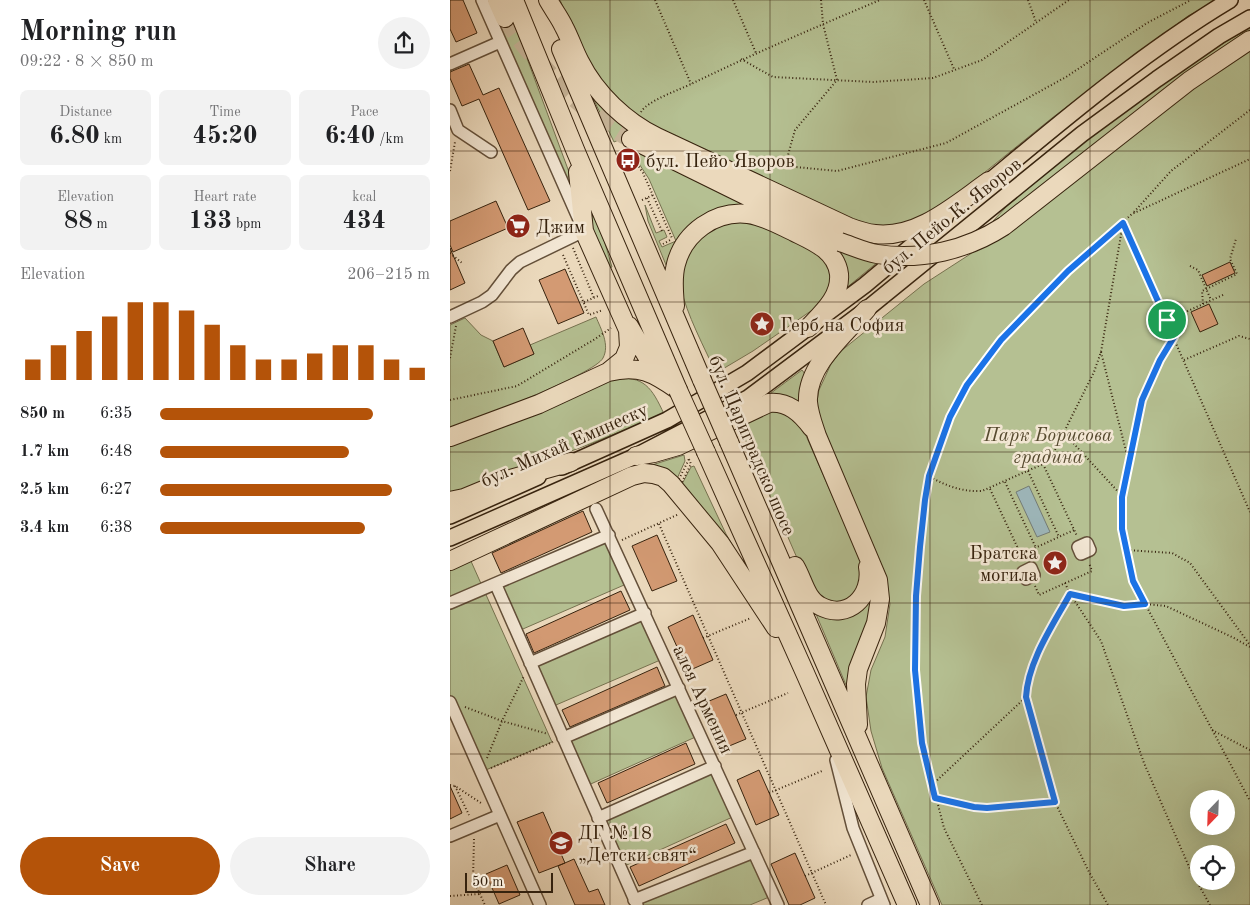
<!DOCTYPE html>
<meta charset="utf-8">
<style>
:root{--surface:#fff;--page:#f2f2f2;--text:#202124;--muted:#757577;--accent:#b45309}
body{margin:0;font-family:"Old Standard TT",serif;background:var(--page);color:var(--text);height:100vh;display:flex;flex-direction:column;font-size:19px;white-space:nowrap}
*{box-sizing:border-box;margin:0}
p{font-size:16px;color:var(--muted)}
.icon{flex:none;width:28px;height:28px;fill:none;stroke:currentColor;stroke-width:2;stroke-linecap:round;stroke-linejoin:round}
.map{position:relative;flex:1;overflow:hidden}
.drawer{display:flex;flex-direction:column;background:var(--surface);width:450px}
.drawer>*{flex:none}
.needle{width:32px;rotate:203deg}
.buttons{position:absolute;left:740px;top:790px;display:grid;gap:10px}
.buttons a{display:grid;place-items:center;width:45px;height:45px;border-radius:50%;background:var(--surface);box-shadow:0 5px 20px #0002;font-size:25px}
.scale{position:absolute;left:15px;bottom:12px;width:88px;box-sizing:border-box;padding-left:5px;border:2px solid #37230e;border-top:0;font-size:14px;line-height:18px;white-space:nowrap;color:#37230e;-webkit-text-stroke:4px #f2e6d3;paint-order:stroke}
.pin{position:absolute;display:grid;place-items:center;width:42px;height:42px;color:#fff;margin:-21px;border:2px solid #fff;border-radius:50%;box-shadow:0 1px 5px #0007}
.round{display:grid;place-items:center;flex:none;width:52px;height:52px;border-radius:26px;background:var(--page)}
.head{display:flex;align-items:center;justify-content:space-between;height:85px;padding:0 20px}
h1{font-size:28px;font-weight:700;line-height:38px}
.metrics{display:grid;grid-template-columns:repeat(3,1fr);gap:8px;height:85px;padding:5px 20px}
.metrics div{display:grid;align-content:center;border-radius:8px;background:var(--page);text-align:center}
.metrics b{font-size:25px;font-weight:700}
.metrics small{font-size:14px;font-weight:400}
.metrics p{font-size:14px}
.chart{height:140px;padding:10px 20px}
.chart p{display:flex;justify-content:space-between}
.chart svg{width:100%;height:90px;margin-top:5px;stroke:var(--accent);stroke-width:6}
.button{display:flex;gap:10px;margin-top:auto;padding:10px 20px}
.button a{flex:1;height:58px;border-radius:30px;background:var(--accent);color:#fff;font-size:20px;font-weight:700;line-height:58px;text-align:center}
.button a+a{background:var(--page);color:var(--text)}
ul{padding:0 20px;list-style:none;font-size:16px}
li{display:grid;grid-template-columns:80px 60px 1fr;align-items:center;height:38px}
li i{height:12px;border-radius:6px;background:var(--accent)}
main{display:flex;flex:1;min-height:0}
.map>svg:first-child{display:block}
.green{fill:#b5c092;stroke:#767250;fill-rule:evenodd}
.water{fill:#9db7bb;stroke:#747c76}
.building{fill:#d39a73;stroke:#37230e}
.lines{fill:none;stroke-linecap:round;stroke-linejoin:round}
.highway-tunnel{stroke:#c7b599;stroke-width:18;stroke-dasharray:18 9;stroke-linecap:butt}
.minor-casing{stroke:#64503a;stroke-width:14}
.major-casing{stroke:#37230e;stroke-width:18}
.highway-casing{stroke:#37230e;stroke-width:20}
.path{stroke:#37230e;stroke-width:2;stroke-dasharray:1 2.5;stroke-linecap:butt}
.minor{stroke:#f2e6d3;stroke-width:11}
.major{stroke:#ebd9bc;stroke-width:15}
.highway{stroke:#ebd9bc;stroke-width:18}
.highway-bridge-casing{stroke:#37230e;stroke-width:20;stroke-linecap:butt}
.highway-bridge{stroke:#ebd9bc;stroke-width:18}
.route-casing{stroke:#fff;stroke-width:10}
.route{stroke:#1a73e8;stroke-width:6}
.grid{fill:none;stroke:#37230e;stroke-width:1;stroke-opacity:0.55}
.labels{text-anchor:middle;stroke-width:5;stroke-linejoin:round;paint-order:stroke}
.poi-label{font-size:19px;fill:#37230e;stroke:#f2e6d3;text-anchor:start}
.street-label{font-size:19px;fill:#37230e;stroke:#f2e6d3}
.park-label{font-size:19px;font-style:italic;fill:#564a2f;stroke:#f2e6d3}
</style>
<main>
<section class="drawer">
<div class="head"><div><h1>Morning run</h1><p>09:22 · 8 × 850 m</p></div><a class="round"><svg class="icon" aria-label="share" viewBox="0 0 24 24"><path d="M12 15V3M7 8l5-5 5 5M5 13v7h14v-7"/></svg></a></div>
<div class="metrics">
<div><p>Distance</p><b>6.80<small> km</small></b></div>
<div><p>Time</p><b>45:20</b></div>
<div><p>Pace</p><b>6:40<small> /km</small></b></div>
</div>
<div class="metrics">
<div><p>Elevation</p><b>88<small> m</small></b></div>
<div><p>Heart rate</p><b>133<small> bpm</small></b></div>
<div><p>kcal</p><b>434</b></div>
</div>
<div class="chart"><p><span>Elevation</span>206–215 m</p>
<svg viewBox="0 0 160 44" preserveAspectRatio="none"><path d="M5 44V34M15 44V27M25 44V20M35 44V13M45 44V6M55 44V6M65 44V10M75 44V17M85 44V27M95 44V34M105 44V34M115 44V31M125 44V27M135 44V27M145 44V34M155 44V38"/></svg>
</div>
<ul>
<li><b>850 m</b>6:35<i style="width:79%"></i></li>
<li><b>1.7 km</b>6:48<i style="width:70%"></i></li>
<li><b>2.5 km</b>6:27<i style="width:86%"></i></li>
<li><b>3.4 km</b>6:38<i style="width:76%"></i></li>
</ul>
<div class="button"><a>Save</a><a>Share</a></div>
</section>
<div class="map">
<svg width="800" height="905" viewBox="0 0 800 905">
<rect width="100%" height="100%" fill="#ebd9bc"/>
<filter id="stains"><feTurbulence type="fractalNoise" baseFrequency=".004" numOctaves="4"/><feColorMatrix values="0 0 0 0 .2 0 0 0 0 .09 0 0 0 0 .02 0 0 0 .5 -.17"/></filter>
<radialGradient id="worn" r=".72"><stop offset=".6" stop-color="#630" stop-opacity="0"/><stop offset="1" stop-color="#630" stop-opacity=".3"/></radialGradient>
<path class="green" d="M110 0H767L738 16 667 69 602 118 498 202 450 228 417 226 196 123 176 110 139 67Z
M61 15 119 172 117 185 48 21Z
M800 28V33L563 212 543 221 557 206C634 142 712 76 800 28Z
M800 50V905H492L432 768 421 731 416 697 421 670 435 637 440 604 435 579 383 454 369 415 367 401 369 390 381 364 391 351 474 284 542 240 683 132 778 63ZM749 799H776V826H749ZM749 854H776V881H749Z
M142 96 180 127 173 138 164 142Z
M178 147 429 261 395 289 393 265 287 207 216 265 198 221 195 205 206 233 214 230 217 237 209 241 212 247 226 241 199 179Z
M139 200 152 233 162 267 158 269 142 234Z
M289 221 311 225 369 252 382 272V288L368 306 303 351 266 373C255 349 236 313 231 288 226 264 245 236 267 226 273 223 282 222 289 221Z
M146 317C151 329 160 345 153 358 145 374 24 420 0 429V325L15 318 31 335 43 341 54 367 84 354 80 345Z
M352 370 355 374 350 402 335 396 321 393Z
M164 379C194 375 202 388 214 414L140 444 0 496V444C54 427 106 406 157 381Z
M324 410C339 414 345 418 354 431L410 559 414 573 405 595 391 603H377L361 590 289 425Z
M234 455 235 461 226 481 192 468Z
M244 466 276 534 306 585 231 486 241 467Z
M159 535 181 582 66 632 46 585Z
M20 559 102 742 31 772 0 702V568Z
M422 598 421 611 399 692 366 614Z
M195 613 215 658 99 708 80 663Z
M229 688 250 735 134 787 113 738Z
M265 766 287 815 170 868 148 818Z
M304 852 324 895 300 905H187Z"/>
<path class="water" d="M579 486 600 532 587 537 566 492Z"/>
<path class="building" d="M0 0H13L27 33 6 42 0 29Z
M19 64 33 95 49 88 100 201 78 210 29 99 12 106 0 78V72Z
M46 201 58 228 3 252 0 245V221Z
M0 248 15 283 0 290Z
M780 262 785 273 757 286 752 275Z
M115 269 134 313 108 324 89 280Z
M759 304 768 324 750 332 741 312Z
M73 328 84 354 54 367 43 341Z
M133 511 142 532 51 573 42 553Z
M207 535 227 581 202 591 182 546Z
M171 591 180 610 84 653 76 634Z
M243 615 263 660 238 671 218 627Z
M207 667 215 686 120 727 112 710Z
M276 694 296 739 272 749 252 704Z
M236 743 245 764 157 803 148 783Z
M309 770 329 815 306 825 287 780Z
M0 786 12 813 0 819Z
M93 812 115 863 89 873 67 822Z
M276 824 285 843 189 886 180 867Z
M345 853 365 898 350 905H339L321 864Z
M124 859 139 892 148 889 155 905H125L108 866Z
M57 865 70 895 49 904 36 874Z"/>
<g class="lines">
<path class="highway-tunnel" d="M55 18C87 66 131 111 181 139"/>
<defs>
<path id="minor" d="M0 64 50 42
M0 110 8 130 41 152
M0 317 32 302 42 295 61 270 70 262 134 231 32 0
M146 509 328 905
M637 543 640 550 631 554 628 547Z
M581 568 584 575 576 579 573 572Z
M46 585 187 905
M0 603 159 535
M80 663 195 613
M0 702 90 905
M113 738 229 688
M386 760 403 828 434 905
M148 818 265 766
M0 836 50 815
M184 900 304 852
M418 905 431 899"/>
<path id="major" d="M530 189C610 123 690 54 780 0
M112 467 217 420 297 373 415 285 495 218
M0 516 88 477
M0 538 186 456 298 398 417 309 632 134 707 79 769 36 800 18"/>
<path id="highway" d="M47 0 55 18
M64 0 126 152 228 390
M98 0C103 9 110 18 114 27 120 38 124 51 130 62 146 94 176 122 207 137L399 227C407 230 416 233 425 234 468 239 506 204 539 181
M111 49 252 380
M181 139 390 242
M554 226 739 81 800 40
M225 306C224 292 222 278 226 264 234 233 265 210 298 214 314 216 329 225 344 232 362 241 386 250 389 274 391 297 372 313 358 328
M179 326 209 377
M158 372C189 364 204 373 228 390
M0 437 89 404 158 372 174 359 179 347 178 330 134 231 128 172
M279 442 480 905
M256 452 355 673 457 905
M186 456 204 453 228 446 319 403C338 401 351 413 362 428
M0 501 14 498 60 479 121 462
M0 561 182 476 194 473 203 474 213 477 221 484 270 543 326 628
M345 566C353 579 356 599 370 606 398 621 423 596 418 567
M408 725 406 684 408 669 426 623 430 599 428 580 367 436C363 424 359 414 358 402 356 366 395 334 417 309"/>
</defs>
<use href="#minor" class="minor-casing"/>
<use href="#major" class="major-casing"/>
<use href="#highway" class="highway-casing"/>
<path class="path" d="M205 0 241 84
M283 0 306 53
M371 0 373 24 387 80 345 130 335 166 387 171 496 143 616 77 697 23 741 0
M474 0 504 69
M578 0 586 22
M291 59 323 77 423 82 483 78 532 60 619 0
M191 112C197 101 229 90 241 84 303 54 366 27 430 0
M181 155 193 173 222 238
M0 171 5 142
M197 198 212 231
M192 200 203 195
M684 212 721 171 800 110
M673 223 800 512
M213 244 220 240
M123 248 144 298
M0 253 12 263
M113 255 139 315 153 310
M740 266 748 270 761 300
M134 302 148 296
M753 304 752 291 787 274 780 259 786 239
M718 320 775 294
M724 337 710 359 693 400 673 497V529L683 581 800 801
M651 352 678 459
M0 358 6 326
M734 360 789 336 800 339
M0 400 67 386 145 339 161 328
M614 433 673 497
M239 459 241 464 231 484H229L228 481Z
M593 464 627 536
M578 471 609 537
M480 477C497 486 512 492 532 491L593 464 603 454 644 372 651 352 673 223
M555 482 586 548
M540 489 573 559
M209 524 376 905
M172 540 229 514
M677 550 722 553 740 563 800 645
M572 554 624 530
M615 583 620 594 651 641 694 763 740 869 760 905
M585 586 589 595 642 571 639 563
M621 594 674 606 695 604 716 606 784 638 800 647
M620 595 580 670 577 682 576 697 605 802 639 872 658 905
M253 638 301 618
M15 707 52 721 98 734
M286 715 338 693
M762 730 800 750
M37 758 52 721 74 676
M41 768 103 742
M0 785 5 786 31 803
M482 785 576 697
M5 786 19 815
M319 793 372 771
M485 798 524 807 537 809 604 802
M24 839 23 879 35 905
M355 876 401 855
M0 896 30 894
M532 905 494 828 472 743 465 670 466 596 475 500 479 476 491 440 500 417 517 385 551 340 618 271 682 214 800 159"/>
<use href="#minor" class="minor"/>
<use href="#major" class="major"/>
<use href="#highway" class="highway"/>
<defs>
<path id="highway-bridge" d="M390 242C402 246 415 252 427 254 471 261 517 250 554 226
M252 380 279 442
M228 390 256 452"/>
</defs>
<use href="#highway-bridge" class="highway-bridge-casing"/>
<use href="#highway-bridge" class="highway-bridge"/>
</g>
<g class="lines">
<defs>
<path id="route" d="M673 223 724 337 710 360 692 400 672 497V529L683 581 695 604 674 606 620 594C603 625 578 661 576 697L605 802 537 808 524 807 485 798 472 743 465 670 466 596 470 547 475 500 479 476 500 417 517 385 551 340 618 271Z"/>
</defs>
<use href="#route" class="route-casing"/>
<use href="#route" class="route"/>
</g>
<path class="grid" d="M160 0V905M320 0V905M480 0V905M640 0V905M0 151H800M0 302H800M0 452H800M0 603H800M0 754H800"/>
<defs>
<symbol id="bus-disc" viewBox="-11 -11 22 22"><circle r="9.5" fill="#8f2418" stroke="#f2e6d3"/><path d="M-5-6H5V4H4V6H2V4H-2V6H-4V4H-5ZM-3.5-4V0h7V-4ZM-3.5 1.2v1.5H-2V1.2ZM2 1.2v1.5H3.5V1.2Z" fill="#fff"/></symbol>
<symbol id="supermarket-disc" viewBox="-11 -11 22 22"><circle r="9.5" fill="#8f2418" stroke="#f2e6d3"/><path d="M-6-5.5h2.5l.6 2H6L4.5 2H-2.5L-4.4-4H-6ZM-1.5 3.2a1.3 1.3 0 1 0 .1 0ZM3 3.2a1.3 1.3 0 1 0 .1 0Z" fill="#fff"/></symbol>
<symbol id="sight-disc" viewBox="-11 -11 22 22"><circle r="9.5" fill="#8f2418" stroke="#f2e6d3"/><path d="M0-6L1.8-2.2L6-1.7L2.9 1.2L3.7 5.4L0 3.3L-3.7 5.4L-2.9 1.2L-6-1.7L-1.8-2.2Z" fill="#fff"/></symbol>
<symbol id="school-disc" viewBox="-11 -11 22 22"><circle r="9.5" fill="#8f2418" stroke="#f2e6d3"/><path d="M0-5L7-2L0 1L-7-2ZM-4 1L0 2.5L4 1V4Q0 6-4 4Z" fill="#fff"/></symbol>
</defs>
<g fill-rule="evenodd">
<use href="#bus-disc" x="164" y="146" width="28" height="28"/>
<use href="#supermarket-disc" x="54" y="212" width="28" height="28"/>
<use href="#sight-disc" x="298" y="310" width="28" height="28"/>
<use href="#sight-disc" x="591" y="549" width="28" height="28"/>
<use href="#school-disc" x="97" y="829" width="28" height="28"/>
</g>
<g class="labels">
<g class="poi-label">
<text x="196" y="167">бул. Пейо Яворов</text>
<text x="86" y="233">Джим</text>
<text x="330" y="331">Герб на София</text>
<text x="588" y="559" text-anchor="end">Братска<tspan x="588" dy="22">могила</tspan></text>
<text x="128" y="839">ДГ №18<tspan x="128" dy="22">„Детски свят“</tspan></text>
</g>
<g class="street-label">
<text transform="translate(501 215) rotate(-39)" y="7">бул. Пейо К. Яворов</text>
<text transform="translate(114 444) rotate(-24)" y="7">бул. Михай Еминеску</text>
<text transform="translate(303 445) rotate(67)" y="7">бул. Цариградско шосе</text>
<text transform="translate(254 699) rotate(65)" y="7">алея Армения</text>
</g>
<g class="park-label">
<text x="598" y="441">Парк Борисова<tspan x="598" dy="22">градина</tspan></text>
</g>
</g>
<rect width="100%" height="100%" filter="url(#stains)"/>
<rect width="100%" height="100%" fill="url(#worn)"/>
</svg>
<div class="buttons">
<a><svg class="needle" viewBox="-14 -14 28 28"><path d="M0-13l5 13h-10z" fill="#e53935"/><path d="M0 13l5-13h-10z" fill="#757577"/></svg></a>
<a><svg class="icon" aria-label="locate" viewBox="0 0 24 24"><circle cx="12" cy="12" r="6"/><path d="M12 2v4M12 18v4M2 12h4M18 12h4"/></svg></a>
</div>
<div class="scale">50 m</div>
<div class="pin" style="left:717px;top:320px;background:#1e9e55"><svg class="icon" aria-label="arrive" viewBox="0 0 24 24"><path d="M6 21V4h12l-3 4 3 4H6"/></svg></div>
</div>
</main>
